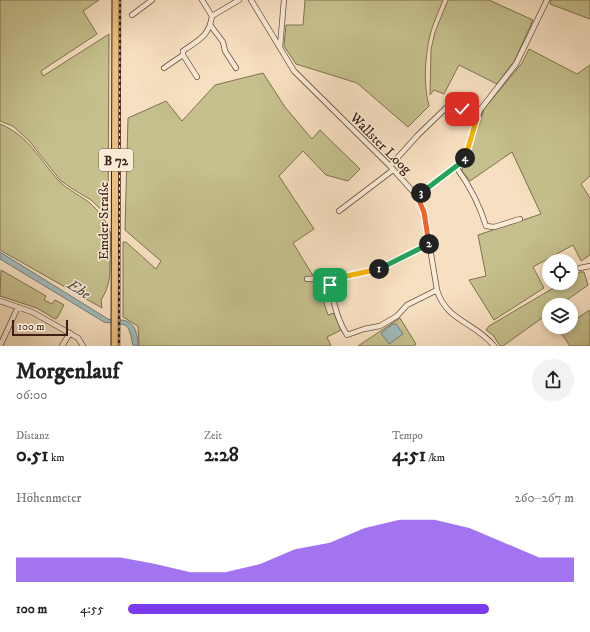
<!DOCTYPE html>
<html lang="de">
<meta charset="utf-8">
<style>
:root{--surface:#fff;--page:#f2f2f2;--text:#222;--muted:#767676;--accent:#7c3aed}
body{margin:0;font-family:"IM FELL DW Pica",serif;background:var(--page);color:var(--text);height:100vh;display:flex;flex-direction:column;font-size:15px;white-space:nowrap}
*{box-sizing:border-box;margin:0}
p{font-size:13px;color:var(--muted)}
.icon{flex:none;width:22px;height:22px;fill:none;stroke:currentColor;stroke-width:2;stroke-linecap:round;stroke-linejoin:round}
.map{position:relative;height:346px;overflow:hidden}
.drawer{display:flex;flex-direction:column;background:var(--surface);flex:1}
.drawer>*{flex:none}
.buttons{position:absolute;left:542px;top:254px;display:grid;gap:8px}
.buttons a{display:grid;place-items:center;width:36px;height:36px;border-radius:50%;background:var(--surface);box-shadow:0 2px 6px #0003;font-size:20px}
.scale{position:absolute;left:12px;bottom:10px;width:56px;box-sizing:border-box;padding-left:4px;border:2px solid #3c2015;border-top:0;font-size:11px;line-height:14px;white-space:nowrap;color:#3c2015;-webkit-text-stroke:3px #faebd7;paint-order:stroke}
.pin{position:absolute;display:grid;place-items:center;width:34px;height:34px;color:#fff;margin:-17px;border-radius:8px;box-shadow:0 2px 6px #0006}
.km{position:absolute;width:20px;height:20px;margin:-10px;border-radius:50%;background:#222;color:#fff;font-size:11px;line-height:20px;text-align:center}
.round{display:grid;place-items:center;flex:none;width:42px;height:42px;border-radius:21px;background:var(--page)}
.summary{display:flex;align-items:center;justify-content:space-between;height:68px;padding:0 16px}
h1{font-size:22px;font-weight:700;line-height:30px}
.stats{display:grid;grid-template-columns:repeat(3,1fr);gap:6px;height:68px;padding:4px 16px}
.stats div{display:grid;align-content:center}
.stats b{font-size:20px;font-weight:700}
.stats small{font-size:11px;font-weight:400}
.stats p{font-size:11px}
.chart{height:112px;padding:8px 16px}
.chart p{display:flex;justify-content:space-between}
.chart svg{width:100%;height:72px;margin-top:4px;fill:var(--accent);opacity:.7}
ul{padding:0 16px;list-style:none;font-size:13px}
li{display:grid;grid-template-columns:64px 48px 1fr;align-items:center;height:30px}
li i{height:10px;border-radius:5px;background:var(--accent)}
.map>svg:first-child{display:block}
.green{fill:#c5c08d;stroke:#807051}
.water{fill:#a0bbbc;stroke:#787d79}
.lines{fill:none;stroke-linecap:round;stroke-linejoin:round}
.street-casing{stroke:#6b5040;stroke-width:6}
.primary-casing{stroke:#3c2015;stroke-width:9}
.street{stroke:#faebd7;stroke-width:4.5}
.primary{stroke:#ecc080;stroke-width:7}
.rail-casing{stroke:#3c2015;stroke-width:2.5}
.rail{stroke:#faebd7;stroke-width:1;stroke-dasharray:3;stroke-linecap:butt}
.split-1-casing{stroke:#fff;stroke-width:8}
.split-2-casing{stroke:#fff;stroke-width:8}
.split-3-casing{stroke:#fff;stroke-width:8}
.split-4-casing{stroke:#fff;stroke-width:8}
.split-5-casing{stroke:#fff;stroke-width:8}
.split-1{stroke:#f5b400;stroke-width:5}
.split-2{stroke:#22a559;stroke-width:5}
.split-3{stroke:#f0652b;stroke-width:5}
.split-4{stroke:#22a559;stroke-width:5}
.split-5{stroke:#f5b400;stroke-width:5}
.labels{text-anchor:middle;stroke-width:3;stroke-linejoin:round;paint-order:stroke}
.shield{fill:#faebd7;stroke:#755d4f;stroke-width:1}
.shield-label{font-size:13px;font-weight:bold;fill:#3c2015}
.street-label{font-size:14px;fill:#3c2015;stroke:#faebd7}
.water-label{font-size:15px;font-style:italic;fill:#5a4e47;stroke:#faebd7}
</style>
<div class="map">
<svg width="590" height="346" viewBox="0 0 590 346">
<rect width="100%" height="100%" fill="#f7e0c1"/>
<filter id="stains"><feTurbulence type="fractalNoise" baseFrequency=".005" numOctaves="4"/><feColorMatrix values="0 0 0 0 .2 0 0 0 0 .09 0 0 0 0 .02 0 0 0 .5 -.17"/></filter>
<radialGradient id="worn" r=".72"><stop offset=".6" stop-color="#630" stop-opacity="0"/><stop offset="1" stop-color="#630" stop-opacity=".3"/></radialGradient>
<path class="green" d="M0 0H99L83 11 97 34 41 71 43 76 109 34 108 216 91 200 71 188 60 180 30 142 13 126 0 121Z
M305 0H443C439 11 433 23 430 35 425 57 423 84 429 106L408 127 357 83 296 64 284 46 286 25H303Z
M448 0H491V1L533 20 515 60 497 84 459 65 444 94 434 90 430 95 431 49 435 32Z
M551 0H590V19L550 4Z
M529 49 577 74 590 65V176L581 184 590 198V255L581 261 573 245 533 267 544 288 494 320 469 280 486 276 478 235 541 214 512 152 470 181 462 171V169L468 159 484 109 522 63Z
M263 73 285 107 312 139 320 130 360 169 348 181 326 175 303 151 279 176 314 229 293 243 317 282 328 315 334 313 341 330 327 337 331 346H139L138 326 123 317V242H126L156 269 161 261 125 230 128 118 166 101 182 121 215 85Z
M0 124C29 136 39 159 59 181 67 189 77 194 86 200 94 205 108 222 110 232 112 240 110 251 110 259 110 276 110 286 101 300L102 308 0 250Z
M1 270 46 296 44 300 52 304 55 300 64 305 57 318 55 319 37 308 0 296Z
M580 272H584L588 285 560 305H549V313L503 346H500L493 335 486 330 489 326 562 283H571V278Z
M590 310V346H570L559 330 564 327H571V322Z
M400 318 416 344 414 346H358Z"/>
<path class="water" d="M0 252 108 319C112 321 116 320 121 320 136 321 137 334 138 346H133C128 319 127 326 104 322L0 259Z
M393 324H396L403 334 389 344 381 333Z"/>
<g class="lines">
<defs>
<path id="street" d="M202 0 212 16
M251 0 294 71 390 166 417 196 424 212 437 290C446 321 475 322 494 346
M132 15 152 0
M211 26 223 42 225 51 236 68
M280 47 284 0
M183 55 197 77
M164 68 183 55V51C198 40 209 37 212 16L239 0
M390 166 418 135 447 107C458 103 468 112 477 118
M456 167C470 186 479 203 486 226L494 227 520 219
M417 196 463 161 480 110 516 64 547 0
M339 211 393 170
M580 268 590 266
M331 278C330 295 338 321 347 335L364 329 380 326 397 316 407 305 437 290
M307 279C332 278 356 276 380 268 397 263 412 251 430 244
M0 301 32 312 78 338 83 346
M0 346 18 307
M62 346 70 333"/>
<path id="primary" d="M115 346 116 0"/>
</defs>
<use href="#street" class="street-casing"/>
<use href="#primary" class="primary-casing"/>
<use href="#street" class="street"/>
<use href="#primary" class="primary"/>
<defs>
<path id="rail" d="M119 346 120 0"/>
</defs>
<use href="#rail" class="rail-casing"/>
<use href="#rail" class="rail"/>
</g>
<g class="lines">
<defs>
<path id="split-1" d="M330 285 331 278 347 276 379 269"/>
<path id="split-2" d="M379 269 429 244"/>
<path id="split-3" d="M421 193 417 196 424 212 429 244"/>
<path id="split-4" d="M421 193 463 161 465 158"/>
<path id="split-5" d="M462 109 477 118 465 158"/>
</defs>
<use href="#split-1" class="split-1-casing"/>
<use href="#split-2" class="split-2-casing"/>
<use href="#split-3" class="split-3-casing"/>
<use href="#split-4" class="split-4-casing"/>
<use href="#split-5" class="split-5-casing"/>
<use href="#split-1" class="split-1"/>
<use href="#split-2" class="split-2"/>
<use href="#split-3" class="split-3"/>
<use href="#split-4" class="split-4"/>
<use href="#split-5" class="split-5"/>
</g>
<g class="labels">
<rect class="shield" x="99" y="149" width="34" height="22" rx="3"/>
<g class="shield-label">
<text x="116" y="165">B 72</text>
</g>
<g class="street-label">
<text transform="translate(381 143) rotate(45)" y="5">Wallster Loog</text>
<text transform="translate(103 221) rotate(-90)" y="5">Emder Straße</text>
</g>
<g class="water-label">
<text transform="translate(79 289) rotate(32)" y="5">Ehe</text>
</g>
</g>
<rect width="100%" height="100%" filter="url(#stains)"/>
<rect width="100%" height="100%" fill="url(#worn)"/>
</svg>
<div class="buttons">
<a><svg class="icon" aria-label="locate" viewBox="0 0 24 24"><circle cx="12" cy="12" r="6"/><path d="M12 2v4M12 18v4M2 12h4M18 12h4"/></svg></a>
<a><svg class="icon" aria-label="layers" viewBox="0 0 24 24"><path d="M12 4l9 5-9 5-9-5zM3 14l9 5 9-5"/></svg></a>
</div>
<div class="scale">100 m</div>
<div class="pin" style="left:330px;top:285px;background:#1e9e55"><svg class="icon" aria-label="arrive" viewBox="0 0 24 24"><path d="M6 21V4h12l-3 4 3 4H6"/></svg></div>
<div class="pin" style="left:462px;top:109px;background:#d93025"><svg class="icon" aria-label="check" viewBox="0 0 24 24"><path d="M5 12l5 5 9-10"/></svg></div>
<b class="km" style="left:379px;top:269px">1</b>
<b class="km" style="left:429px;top:244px">2</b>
<b class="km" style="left:421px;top:193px">3</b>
<b class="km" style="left:465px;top:158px">4</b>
</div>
<section class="drawer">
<div class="summary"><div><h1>Morgenlauf</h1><p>06:00</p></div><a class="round"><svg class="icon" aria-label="share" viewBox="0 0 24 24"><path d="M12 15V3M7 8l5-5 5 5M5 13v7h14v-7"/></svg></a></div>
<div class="stats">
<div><p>Distanz</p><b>0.51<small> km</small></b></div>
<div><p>Zeit</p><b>2:28</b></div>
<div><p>Tempo</p><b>4:51<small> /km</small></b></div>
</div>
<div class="chart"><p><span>Höhenmeter</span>260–267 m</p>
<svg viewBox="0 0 160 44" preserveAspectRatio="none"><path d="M0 44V29L10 29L20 29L30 29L40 33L50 38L60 38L70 33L80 24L90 20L100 11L110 6L120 6L130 11L140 20L150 29L160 29V44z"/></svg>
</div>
<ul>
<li><b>100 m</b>4:55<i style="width:81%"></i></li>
</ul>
</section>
